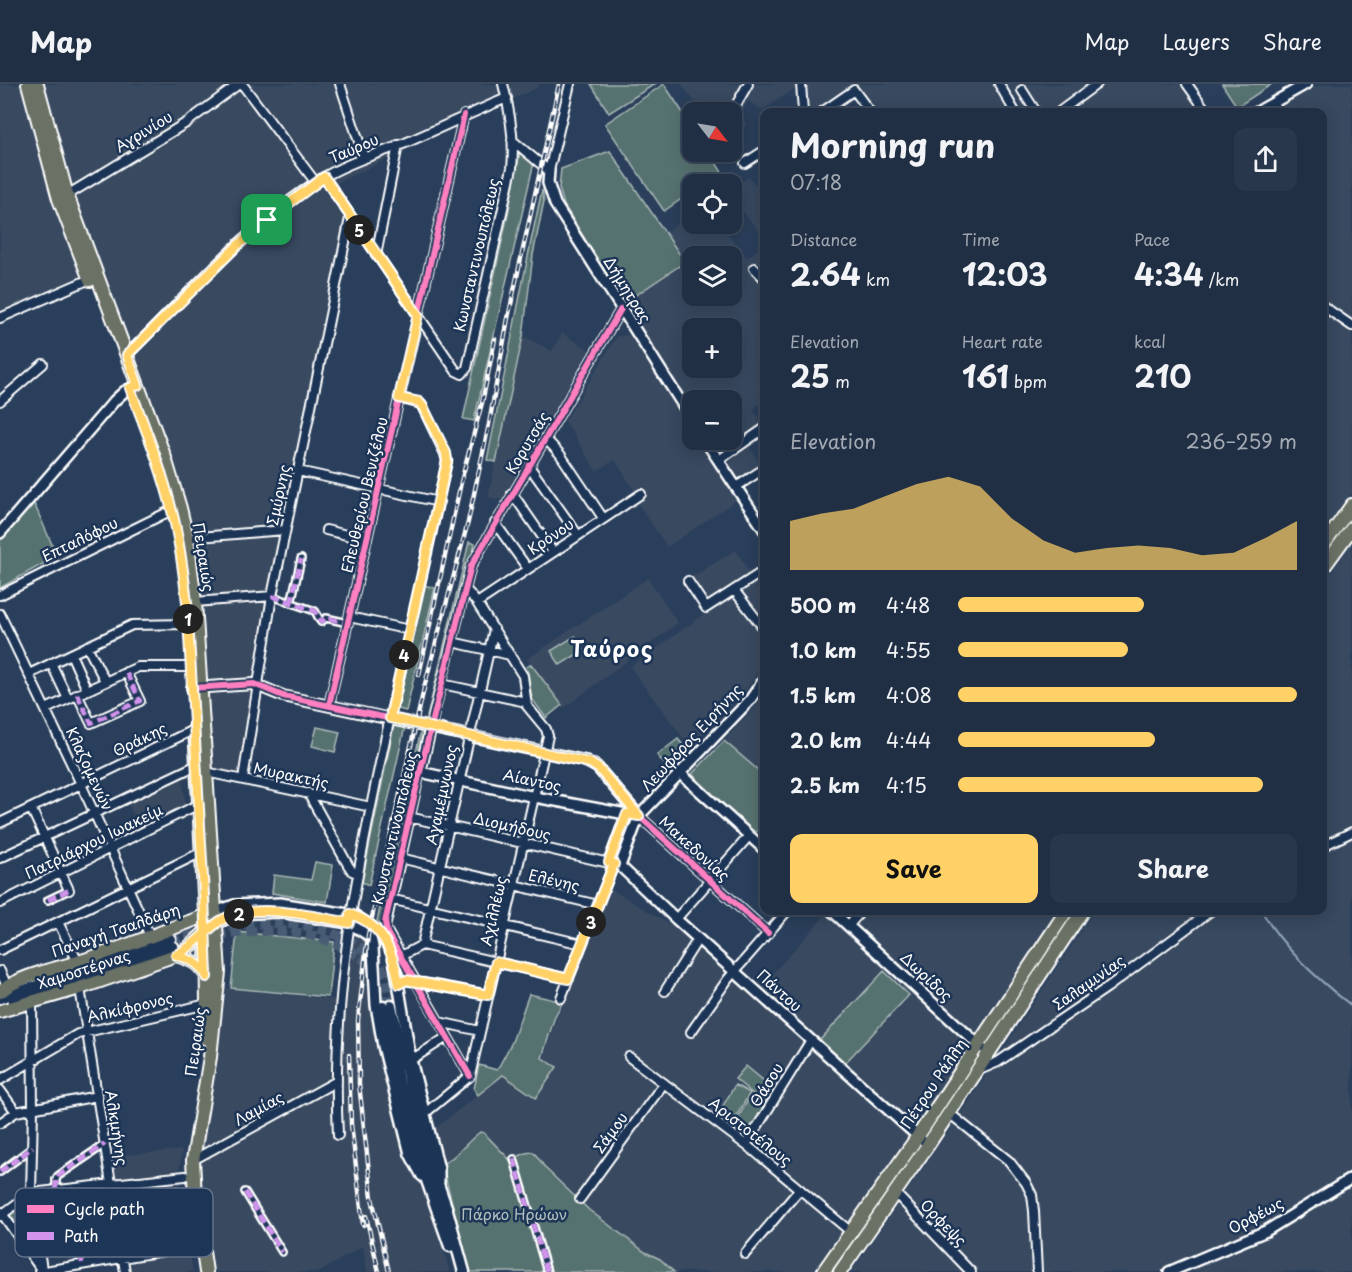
<!DOCTYPE html>
<meta charset="utf-8">
<style>
:root{--surface:#202f44;--page:#28374b;--text:#f1f3f6;--muted:#a2a9b2;--line:#3d4a5d;--accent:#ffd166}
body{margin:0;font-family:"Playpen Sans",sans-serif;background:var(--page);color:var(--text);height:100vh;display:flex;flex-direction:column;font-size:22px;white-space:nowrap}
*{box-sizing:border-box;margin:0}
p{font-size:20px;color:var(--muted)}
.icon{flex:none;width:33px;height:33px;fill:none;stroke:currentColor;stroke-width:2;stroke-linecap:round;stroke-linejoin:round}
.map{position:relative;flex:1;overflow:hidden}
.sheet{position:absolute;left:760px;top:24px;width:567px;height:807px;display:flex;flex-direction:column;background:var(--surface);border-radius:12px;box-shadow:0 3px 15px #0003,0 0 0 2px var(--line)}
.sheet>*{flex:none}
.needle{width:39px;rotate:121deg}
.controls{position:absolute;left:682px;top:18px;display:grid;gap:12px}
.controls a{display:grid;place-items:center;width:60px;height:60px;border-radius:12px;background:var(--surface);box-shadow:0 3px 15px #0003,0 0 0 2px var(--line);font-size:30px}
.pin{position:absolute;display:grid;place-items:center;width:51px;height:51px;color:#fff;margin:-26px;border-radius:12px;box-shadow:0 3px 9px #0006}
.km{position:absolute;width:30px;height:30px;margin:-15px;border-radius:50%;background:#222;color:#fff;font-size:16px;line-height:30px;text-align:center}
.round{display:grid;place-items:center;flex:none;width:63px;height:63px;border-radius:12px;background:var(--page)}
.head{display:flex;align-items:center;justify-content:space-between;height:102px;padding:0 30px}
h1{font-size:33px;font-weight:700;line-height:45px}
.metrics{display:grid;grid-template-columns:repeat(3,1fr);gap:9px;height:102px;padding:6px 30px}
.metrics div{display:grid;align-content:center}
.metrics b{font-size:30px;font-weight:700}
.metrics small{font-size:16px;font-weight:400}
.metrics p{font-size:16px}
.chart{height:168px;padding:12px 30px}
.chart p{display:flex;justify-content:space-between}
.chart svg{width:100%;height:108px;margin-top:6px;fill:var(--accent);opacity:.7}
.button{display:flex;gap:12px;margin-top:auto;padding:12px 30px}
.button a{flex:1;height:69px;border-radius:12px;background:var(--accent);color:#111;font-size:24px;font-weight:700;line-height:69px;text-align:center}
.button a+a{background:var(--page);color:var(--text)}
ul{padding:0 30px;list-style:none;font-size:20px}
li{display:grid;grid-template-columns:96px 72px 1fr;align-items:center;height:45px}
li i{height:15px;border-radius:8px;background:var(--accent)}
header{display:flex;align-items:center;gap:36px;box-sizing:border-box;height:84px;padding:0 30px;background:var(--surface);border-bottom:2px solid var(--line)}
header strong{font-size:28px}
nav{display:flex;gap:33px;margin-inline-start:auto;font-size:21px}
.map>svg:first-child{display:block}
.built{fill:#394a60;fill-rule:evenodd}
.green{fill:#56726f;stroke:#aab8b7;stroke-width:1.5}
.lines{fill:none;stroke-linecap:round;stroke-linejoin:round}
.stream{stroke:#91a6bc;stroke-width:2}
.secondary-tunnel{stroke:#4a5c74;stroke-width:10;stroke-dasharray:10 5;stroke-linecap:butt}
.pedestrian-casing{stroke:#fff;stroke-width:10}
.minor-casing{stroke:#fff;stroke-width:12}
.tertiary-casing{stroke:#fff;stroke-width:14}
.secondary-casing{stroke:#fff;stroke-width:15}
.primary-casing{stroke:#fff;stroke-width:16}
.pedestrian{stroke:#1d3557;stroke-width:5}
.minor{stroke:#1d3557;stroke-width:8}
.tertiary{stroke:#1d3557;stroke-width:9}
.secondary{stroke:#1d3557;stroke-width:10}
.primary{stroke:#6b7165;stroke-width:12}
.rail-casing{stroke:#fff;stroke-width:4.5}
.rail{stroke:#1d3557;stroke-width:2;stroke-dasharray:7;stroke-linecap:butt}
.quiet{stroke:#d193ec;stroke-width:4.5;stroke-dasharray:9 4.5;stroke-linecap:butt}
.cycleway-casing{stroke:#1d3557;stroke-width:10}
.cycleway{stroke:#ff80c0;stroke-width:6}
.route-casing{stroke:#fff;stroke-width:12}
.route{stroke:#ffd166;stroke-width:8}
.labels{text-anchor:middle;stroke-width:5;stroke-linejoin:round;paint-order:stroke}
.street-label{font-size:15px;fill:#fff;stroke:#1d3557}
.park-label{font-size:15px;fill:#b3c0be;stroke:#1d3557}
.district-label{font-size:21px;font-weight:bold;letter-spacing:1.5px;fill:#fff;stroke:#1d3557}
.key{fill:#1d3557;stroke:#617289;stroke-width:1.5}
.key-label{font-size:16px;fill:#fff}
</style>
<header>
<strong>Map</strong>
<nav><a>Map</a><a>Layers</a><a>Share</a></nav>
</header>
<div class="map">
<svg width="1352" height="1188" viewBox="0 0 1352 1188">
<rect width="100%" height="100%" fill="#2a3f5b"/>
<filter id="ink" filterUnits="userSpaceOnUse"><feTurbulence type="fractalNoise" baseFrequency=".0167" numOctaves="2"/><feDisplacementMap in="SourceGraphic" scale="12" xChannelSelector="R" yChannelSelector="G"/><feConvolveMatrix kernelMatrix="1 2 1 2 8 2 1 2 1" color-interpolation-filters="sRGB"/></filter>
<g filter="url(#ink)">
<path class="built" d="M0 0H539L538 3 337 99 357 133 274 514 245 697 213 691 202 485 176 382 120 237 98 186 0 230Z
M681 0H995L1012 28H872L854 3 817 28H806L802 0 763 26 748 17 740 31 747 40 732 51V28H703Z
M1008 0H1183L1203 28H1024Z
M1326 0H1352V409L1323 451V28H1260L1297 7Z
M749 93 765 114 761 119 765 124V155L732 114V106Z
M693 128V140H709L714 145 726 148 747 174 765 159V316L753 325 764 341 744 355 761 381 737 397 711 356H732V316H693V328L624 219 685 178 665 149ZM693 172H732V212H693ZM693 244H732V284H693Z
M562 249 589 266 502 416 488 413 523 252 552 267Z
M630 251 693 347V356H699L738 415 667 463 638 420 637 411 615 376 596 387 565 337 617 252Z
M1352 458V1188H851L970 1016 1094 827 1323 826V502Z
M736 466 755 497 765 492V577L745 607 690 663 630 583 703 531 685 497Z
M648 494 678 539 564 624 527 575Z
M765 612V692L724 657Z
M182 693 186 723 140 746 128 719Z
M609 804 693 854 755 909 829 827H1061L880 1099 816 1188H674L660 1175 645 1168 589 1126 546 1085 536 1071 526 1069 510 1076 484 1049 480 1048 467 1059 461 1068 442 1080 433 1046 503 991 537 1014 557 982 544 974 556 934 565 918Z
M355 847 367 854 369 860 408 1074 431 1123 450 1188H367L363 1162 320 1188H214L200 1102V1080L202 1052 216 976 226 904 346 917V922Z
M182 1066 179 1088 180 1105 193 1188H128L112 1072Z"/>
<path class="green" d="M591 0H655L609 29Z
M664 0 693 44V68H709L722 88 703 100H693V107L664 127 605 40Z
M1222 0H1272L1237 23Z
M610 67 685 178 624 219 564 121 559 104 561 85Z
M520 68 534 78 474 337 463 335 508 130Z
M542 106 544 117 533 171 523 252 496 378 487 376C506 286 522 196 542 106Z
M33 417 57 472 0 504V455Z
M469 458 475 460 432 634 427 633Z
M424 501 435 504 406 627 398 625Z
M575 552 584 566 560 581 551 567Z
M531 580 562 621 546 634 532 615 527 583Z
M395 636 406 638 369 801 362 798Z
M422 642 430 643 382 841 377 837Z
M317 643 340 648 335 668 312 662Z
M678 655 687 666 667 683 657 671Z
M724 657 765 692V739L754 750 692 690Z
M315 778 333 781 327 818 272 809 274 791 311 796Z
M237 848 334 858 328 913 231 904Z
M884 887 909 911 845 979 820 956Z
M529 910 563 918 555 932 542 974 557 983 536 1014 503 991 478 1011 474 1005 479 981 497 986 512 958Z
M746 982 775 1006 764 1019 735 995Z
M735 1001 750 1009 730 1043 716 1034Z
M750 1013 765 1021 745 1055 731 1046Z
M480 1048 484 1049 510 1076 526 1069 532 1068 536 1071 546 1085 589 1126 645 1168 660 1175 674 1188H470L442 1080C458 1073 466 1058 480 1048Z
M25 1117 32 1157 28 1159 9 1129Z"/>
<g class="lines">
<path class="stream" d="M1005 0 1021 28
M1261 826C1282 863 1318 896 1352 922"/>
<path class="secondary-tunnel" d="M170 855C229 840 291 827 348 856 359 862 373 870 380 881 388 893 388 909 391 922
M173 863C229 847 291 836 345 864 356 870 368 876 374 887 380 897 381 911 383 923"/>
<defs>
<path id="pedestrian" d="M272 512 315 527 321 538 326 534 348 539
M291 519 301 475
M48 816 69 806
M514 1075 547 1188
M0 1088 33 1063
M71 1104 82 1179
M56 1106V1095L58 1092 105 1060
M245 1108 282 1168"/>
<path id="minor" d="M242 0 316 99
M340 0 364 73
M801 0 803 28
M999 0 1015 28
M1187 0 1207 28
M1022 6 1036 28
M732 28 748 0
M822 28 854 6 870 28
M1059 28 1097 0
M512 56 549 87 570 0
M745 79 765 66
M324 93 456 287 462 290 467 284 512 84C515 56 510 27 503 0
M64 113 186 39 239 0
M376 171 398 61
M754 184 765 195
M1323 222 1352 242
M0 234 90 195
M127 271C190 209 250 138 326 92 349 78 374 71 398 62 435 47 470 29 507 14
M0 317 43 280
M545 354 560 370 603 434
M719 376 765 344
M529 382 578 451
M298 387 439 418
M736 403 765 384
M512 409 553 468
M495 439 528 485
M326 446 367 456
M187 454 285 446
M688 497 706 524 765 486
M734 506 765 546
M0 511 172 426
M195 518 272 512
M477 519 641 410
M0 530 81 700 150 852
M349 533 410 546
M452 558 510 571
M87 562 105 597
M71 570 87 606
M51 579 68 615
M29 590 132 541 188 540
M442 600 526 618
M77 610 91 639 140 617 126 588
M329 621 464 31
M46 625 138 583H191
M431 642 471 482 621 225
M206 688 371 723
M420 688 385 844 470 992
M243 695 272 512 350 134
M308 709 348 781 352 787 357 789
M31 724 69 806
M639 732 768 849
M409 733 609 779
M0 739 195 645
M1323 762 1352 748
M0 774 197 681
M400 774 598 821
M390 815 582 860
M0 819 199 720
M676 835 749 752
M58 838 78 878
M848 842 862 826
M422 861 569 895
M0 866 202 768
M401 872 422 861 494 545
M0 887 7 902
M399 900 406 896 488 911
M80 904 125 1188
M665 907 698 855
M561 914 614 780
M32 918 33 1025 31 1109 42 1186
M439 938 480 947
M691 948 728 895 788 826
M629 973 754 1067 851 1148
M411 976 447 953
M977 987 998 978 1108 903 1212 826
M0 996 78 950 207 920
M0 1006 16 1028
M949 1029 1009 1077 1026 1099 1032 1111 1034 1127 1037 1188
M424 1030 470 992 548 652 546 645 527 622 523 592 477 519 469 509 464 508
M0 1039 16 1028 97 1012
M338 1051C331 916 355 796 383 665 404 569 427 473 447 377L445 370 421 320 399 314
M746 1061 811 956
M193 1076 337 997
M895 1109 971 1188
M580 1115 664 999
M1 1128 40 1184
M0 1132 31 1109 185 1092
M745 1170 800 1105
M39 1188 193 1162"/>
<path id="tertiary" d="M1257 28 1306 0
M549 87 548 99 555 120 693 337
M705 356 765 447
M0 449 115 316 125 307 138 301
M192 604 254 600 283 612 586 677 597 683 639 732
M431 642 420 688 535 713 631 731
M680 689 765 766
M627 730 609 779 620 782 676 835 922 1056
M620 782 639 732 750 616 765 594
M831 826 982 964
M210 830 234 821 280 819 354 831 379 849 393 869 411 976 439 1085V1098
M216 840 236 830 279 828 349 839 371 853 373 863 376 921 383 962 410 1070 422 1092
M1169 1188 1266 1147 1352 1094"/>
<path id="secondary" d="M0 914 91 884 170 855
M14 917 94 892 173 863
M391 922 424 1060 447 1126 464 1188
M383 923 397 991 415 1062 450 1162"/>
<path id="primary" d="M28 0 59 115 90 196
M37 0 67 111 165 374 180 424 187 454 195 518 219 888 210 973 193 1076 195 1113 206 1188
M1323 462 1352 421
M1323 484 1352 444
M195 644 206 847 207 920 204 954
M176 871C190 875 200 879 207 893
M0 908C21 891 53 886 78 878 121 865 163 847 205 832
M0 927 80 904 176 871 186 866 209 845
M823 1188 918 1052 1067 826
M840 1188 928 1061 1083 826"/>
</defs>
<use href="#pedestrian" class="pedestrian-casing"/>
<use href="#minor" class="minor-casing"/>
<use href="#tertiary" class="tertiary-casing"/>
<use href="#secondary" class="secondary-casing"/>
<use href="#primary" class="primary-casing"/>
<use href="#pedestrian" class="pedestrian"/>
<use href="#minor" class="minor"/>
<use href="#tertiary" class="tertiary"/>
<use href="#secondary" class="secondary"/>
<use href="#primary" class="primary"/>
<defs>
<path id="rail" d="M419 591 462 394 482 319 495 255
M349 971 351 1040 363 1141
M366 1132 379 1188
M389 1188 372 1114 359 1000 358 936 368 851 425 600 468 438 489 340 508 234 559 0"/>
</defs>
<use href="#rail" class="rail-casing"/>
<use href="#rail" class="rail"/>
<path class="quiet" d="M272 512 315 527 321 538 326 534 348 539
M291 519 301 475
M77 610 91 639 140 617 126 588
M48 816 69 806
M514 1075 547 1188
M0 1088 33 1063
M71 1104 82 1179
M56 1106V1095L58 1092 105 1060
M245 1108 282 1168"/>
<defs>
<path id="cycleway" d="M192 604 254 600 283 612 501 658 592 679 599 685 639 732 768 849
M329 621 464 31
M470 992 387 849 385 838 420 688 471 482 621 225"/>
</defs>
<use href="#cycleway" class="cycleway-casing"/>
<use href="#cycleway" class="cycleway"/>
</g>
</g>
<g class="lines" filter="url(#ink)">
<defs>
<path id="route" d="M267 136 237 162 127 271 138 301 130 304C145 344 162 385 172 427 180 457 183 487 187 518L204 811 207 893C200 879 190 875 176 871 194 863 205 847 220 837 252 817 314 832 349 839L350 830C384 841 393 868 399 900L406 896 488 911 496 878 568 895 614 780 609 778 627 730 639 732 599 685 590 679 390 634 447 377 446 369 423 323 419 318 399 314 418 231 324 93 267 136"/>
</defs>
<use href="#route" class="route-casing"/>
<use href="#route" class="route"/>
</g>
<g class="labels">
<g class="street-label">
<text transform="translate(144 48) rotate(-31)" y="5">Αγρινίου</text>
<text transform="translate(354 65) rotate(-23)" y="5">Ταύρου</text>
<text transform="translate(477 171) rotate(-77)" y="5">Κωνσταντινουπόλεως</text>
<text transform="translate(627 206) rotate(58)" y="5">Δήμητρας</text>
<text transform="translate(528 359) rotate(-59)" y="5">Κορυτσάς</text>
<text transform="translate(279 411) rotate(-78)" y="5">Σμύρνης</text>
<text transform="translate(365 411) rotate(-77)" y="5">Ελευθερίου Βενιζέλου</text>
<text transform="translate(551 453) rotate(-34)" y="5">Κρόνου</text>
<text transform="translate(80 456) rotate(-26)" y="5">Επταλόφου</text>
<text transform="translate(203 473) rotate(81)" y="5">Πειραιώς</text>
<text transform="translate(692 654) rotate(-47)" y="5">Λεωφόρος Ειρήνης</text>
<text transform="translate(140 656) rotate(-26)" y="5">Θράκης</text>
<text transform="translate(89 685) rotate(65)" y="5">Κλαζομενών</text>
<text transform="translate(291 692) rotate(12)" y="5">Μυρακτής</text>
<text transform="translate(532 697) rotate(12)" y="5">Αίαντος</text>
<text transform="translate(442 711) rotate(-78)" y="5">Αγαμέμνωνος</text>
<text transform="translate(512 743) rotate(13)" y="5">Διομήδους</text>
<text transform="translate(395 744) rotate(-77)" y="5">Κωνσταντινουπόλεως</text>
<text transform="translate(94 758) rotate(-26)" y="5">Πατριάρχου Ιωακείμ</text>
<text transform="translate(694 765) rotate(42)" y="5">Μακεδονίας</text>
<text transform="translate(554 797) rotate(13)" y="5">Ελένης</text>
<text transform="translate(494 827) rotate(-77)" y="5">Αχιλλέως</text>
<text transform="translate(116 847) rotate(-19)" y="5">Παναγή Τσαλδάρη</text>
<text transform="translate(84 886) rotate(-18)" y="5">Χαμοστέρνας</text>
<text transform="translate(926 893) rotate(43)" y="5">Δωρίδος</text>
<text transform="translate(1089 899) rotate(-35)" y="5">Σαλαμινίας</text>
<text transform="translate(779 907) rotate(42)" y="5">Πάντου</text>
<text transform="translate(130 924) rotate(-13)" y="5">Αλκίφρονος</text>
<text transform="translate(196 958) rotate(-82)" y="5">Πειραιώς</text>
<text transform="translate(934 1000) rotate(-56)" y="5">Πέτρου Ράλλη</text>
<text transform="translate(767 1001) rotate(-58)" y="5">Θάσου</text>
<text transform="translate(259 1025) rotate(-29)" y="5">Λαμίας</text>
<text transform="translate(116 1044) rotate(81)" y="5">Αλκμήνης</text>
<text transform="translate(750 1048) rotate(38)" y="5">Αριστοτέλους</text>
<text transform="translate(611 1049) rotate(-54)" y="5">Σάμου</text>
<text transform="translate(1256 1132) rotate(-28)" y="5">Ορφέως</text>
<text transform="translate(943 1139) rotate(46)" y="5">Ορφεψς</text>
</g>
<g class="park-label">
<text x="514" y="1136">Πάρκο Ηρώων</text>
</g>
<g class="district-label">
<text x="612" y="573">Ταύρος</text>
</g>
</g>
<rect x="15" y="1104" width="198" height="69" rx="9" class="key"/>
<rect x="27" y="1121" width="27" height="8" fill="#ff80c0"/>
<rect x="27" y="1148" width="27" height="8" fill="#d193ec"/>
<g class="key-label">
<text x="64" y="1131">Cycle path</text>
<text x="64" y="1158">Path</text>
</g>
</svg>
<div class="controls">
<a><svg class="needle" viewBox="-14 -14 28 28"><path d="M0-13l5 13h-10z" fill="#e53935"/><path d="M0 13l5-13h-10z" fill="#a2a9b2"/></svg></a>
<a><svg class="icon" aria-label="locate" viewBox="0 0 24 24"><circle cx="12" cy="12" r="6"/><path d="M12 2v4M12 18v4M2 12h4M18 12h4"/></svg></a>
<a><svg class="icon" aria-label="layers" viewBox="0 0 24 24"><path d="M12 4l9 5-9 5-9-5zM3 14l9 5 9-5"/></svg></a>
<a>+</a>
<a>−</a>
</div>
<div class="pin" style="left:267px;top:136px;background:#1e9e55"><svg class="icon" aria-label="arrive" viewBox="0 0 24 24"><path d="M6 21V4h12l-3 4 3 4H6"/></svg></div>
<b class="km" style="left:188px;top:535px">1</b>
<b class="km" style="left:239px;top:830px">2</b>
<b class="km" style="left:591px;top:838px">3</b>
<b class="km" style="left:404px;top:571px">4</b>
<b class="km" style="left:359px;top:146px">5</b>
<section class="sheet">
<div class="head"><div><h1>Morning run</h1><p>07:18</p></div><a class="round"><svg class="icon" aria-label="share" viewBox="0 0 24 24"><path d="M12 15V3M7 8l5-5 5 5M5 13v7h14v-7"/></svg></a></div>
<div class="metrics">
<div><p>Distance</p><b>2.64<small> km</small></b></div>
<div><p>Time</p><b>12:03</b></div>
<div><p>Pace</p><b>4:34<small> /km</small></b></div>
</div>
<div class="metrics">
<div><p>Elevation</p><b>25<small> m</small></b></div>
<div><p>Heart rate</p><b>161<small> bpm</small></b></div>
<div><p>kcal</p><b>210</b></div>
</div>
<div class="chart"><p><span>Elevation</span>236–259 m</p>
<svg viewBox="0 0 160 44" preserveAspectRatio="none"><path d="M0 44V24L10 21L20 19L30 14L40 9L50 6L60 10L70 23L80 32L90 37L100 35L110 34L120 35L130 38L140 37L150 31L160 24V44z"/></svg>
</div>
<ul>
<li><b>500 m</b>4:48<i style="width:55%"></i></li>
<li><b>1.0 km</b>4:55<i style="width:50%"></i></li>
<li><b>1.5 km</b>4:08<i style="width:100%"></i></li>
<li><b>2.0 km</b>4:44<i style="width:58%"></i></li>
<li><b>2.5 km</b>4:15<i style="width:90%"></i></li>
</ul>
<div class="button"><a>Save</a><a>Share</a></div>
</section>
</div>
